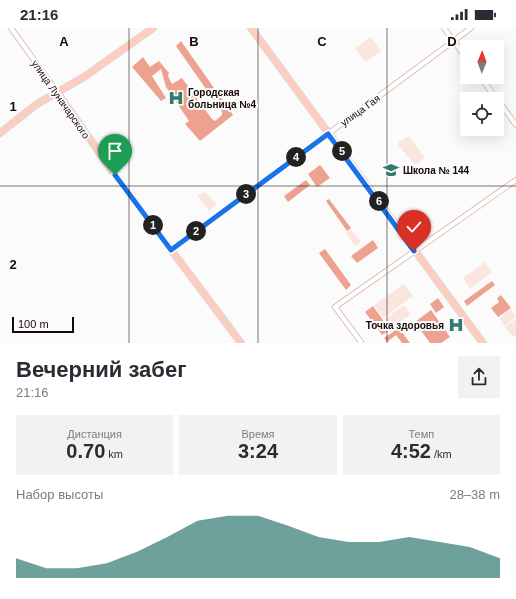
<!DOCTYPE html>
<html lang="ru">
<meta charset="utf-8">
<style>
:root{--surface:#fff;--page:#f2f2f3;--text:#2b2b33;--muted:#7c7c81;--accent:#337a73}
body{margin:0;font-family:Helvetica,sans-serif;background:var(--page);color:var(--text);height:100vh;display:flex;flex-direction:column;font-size:15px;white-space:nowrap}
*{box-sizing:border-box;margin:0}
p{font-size:13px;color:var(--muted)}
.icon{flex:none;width:22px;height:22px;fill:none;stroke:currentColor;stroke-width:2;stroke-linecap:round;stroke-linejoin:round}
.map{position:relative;height:315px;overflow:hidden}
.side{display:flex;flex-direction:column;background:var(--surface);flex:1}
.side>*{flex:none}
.needle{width:26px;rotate:1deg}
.buttons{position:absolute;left:460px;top:12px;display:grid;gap:8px}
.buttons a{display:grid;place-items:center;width:44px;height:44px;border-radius:0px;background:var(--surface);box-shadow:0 4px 16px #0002;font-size:20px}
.scale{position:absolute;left:12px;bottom:10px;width:62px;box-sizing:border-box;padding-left:4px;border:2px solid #160906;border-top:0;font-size:11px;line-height:14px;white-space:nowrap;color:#160906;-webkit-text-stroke:3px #fbfbfb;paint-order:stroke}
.pin{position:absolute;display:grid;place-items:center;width:34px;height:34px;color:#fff;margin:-41px -17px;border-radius:50% 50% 50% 0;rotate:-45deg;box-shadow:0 0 4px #0007}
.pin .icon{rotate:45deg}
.km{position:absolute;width:20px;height:20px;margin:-10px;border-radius:50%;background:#222;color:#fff;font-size:11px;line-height:20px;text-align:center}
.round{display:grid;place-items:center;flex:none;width:42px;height:42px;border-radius:0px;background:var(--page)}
.overview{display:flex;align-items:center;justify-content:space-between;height:68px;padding:0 16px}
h1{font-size:22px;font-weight:700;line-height:30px}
.figures{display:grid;grid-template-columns:repeat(3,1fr);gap:6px;height:68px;padding:4px 16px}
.figures div{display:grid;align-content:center;border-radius:0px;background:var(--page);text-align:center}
.figures b{font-size:20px;font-weight:700}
.figures small{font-size:11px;font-weight:400}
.figures p{font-size:11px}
.chart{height:112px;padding:8px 16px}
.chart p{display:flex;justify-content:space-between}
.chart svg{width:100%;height:72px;margin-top:4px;fill:var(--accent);opacity:.7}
.status{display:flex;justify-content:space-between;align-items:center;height:28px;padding:0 20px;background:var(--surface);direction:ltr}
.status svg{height:11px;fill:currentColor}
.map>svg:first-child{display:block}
.green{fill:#fbe6df}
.forest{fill:#eca28e}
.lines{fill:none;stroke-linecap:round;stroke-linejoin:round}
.minor-casing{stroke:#d7b1a6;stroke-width:6}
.major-casing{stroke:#dad8d7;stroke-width:8}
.minor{stroke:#fff;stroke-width:4.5}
.major{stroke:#ffcdbf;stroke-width:6}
.route-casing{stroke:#fff;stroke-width:8}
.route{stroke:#1a73e8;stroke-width:5}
.grid{fill:none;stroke:#160906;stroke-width:1;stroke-opacity:0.55}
.labels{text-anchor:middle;stroke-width:4;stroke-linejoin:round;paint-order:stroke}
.poi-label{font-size:10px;font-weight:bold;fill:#160906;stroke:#fbfbfb;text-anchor:start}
.street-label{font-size:10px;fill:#160906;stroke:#fbfbfb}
.grid-label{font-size:13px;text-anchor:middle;font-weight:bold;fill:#160906;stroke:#fbfbfb;stroke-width:4;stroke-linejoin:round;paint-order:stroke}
</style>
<div class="status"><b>21:16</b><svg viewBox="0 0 49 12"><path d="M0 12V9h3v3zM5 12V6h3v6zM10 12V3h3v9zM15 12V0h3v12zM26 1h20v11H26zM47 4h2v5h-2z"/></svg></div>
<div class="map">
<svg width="516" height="315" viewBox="0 0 516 315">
<rect width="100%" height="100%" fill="#fbfbfb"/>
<path class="green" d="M371 9 381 23 365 34 355 20Z
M409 108 425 130 415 137 398 117 399 114Z
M205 164 217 176 209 183 197 167Z
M351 201 361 214 355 218 346 205Z
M485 234 492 244 470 261 463 250Z
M404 256 413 268 383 290 374 277Z
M404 277 411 286 391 301 385 291Z
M511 281 516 289 505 298 499 290Z
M516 291V307L513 309 505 299Z"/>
<path class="forest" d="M181 13 233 87 200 113 185 96 189 93 166 59 161 41 152 48 166 70 161 73 132 39 143 29 150 39 159 33 169 45 168 48 172 56 182 50 212 91 215 93 222 87V84L176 18Z
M320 137 330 150 317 159 308 146Z
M306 152 310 157 288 174 284 168Z
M329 171 351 200 347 203 326 173Z
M373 212 378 220 357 235 351 228Z
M325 221 351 257 346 262 319 225Z
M492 253 495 257 467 278 464 273Z
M501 267 511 280 498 289 491 280 499 274 497 270Z
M438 270 444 279 436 285 430 276Z
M373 278 390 302 382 307 365 284Z
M431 282 450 309 441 315H430L415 294Z
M399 300 410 315H402L396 307 387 314 384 310Z"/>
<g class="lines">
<defs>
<path id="minor" d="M11 0 57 64
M444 0 467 31
M480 49 497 71
M497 71 516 97
M171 222 471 0
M361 314 335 279 516 152"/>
<path id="major" d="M251 0 483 315
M57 64 115 147 241 315
M0 105 37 76 84 49 153 0"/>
</defs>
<use href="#minor" class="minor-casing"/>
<use href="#major" class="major-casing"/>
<use href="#minor" class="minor"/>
<use href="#major" class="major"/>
</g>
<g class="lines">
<defs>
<path id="route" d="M115 147 171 222 328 106 414 223"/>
</defs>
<use href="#route" class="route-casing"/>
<use href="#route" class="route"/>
</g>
<path class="grid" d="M129 0V315M258 0V315M387 0V315M0 158H516"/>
<defs>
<symbol id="hospital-bare" viewBox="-9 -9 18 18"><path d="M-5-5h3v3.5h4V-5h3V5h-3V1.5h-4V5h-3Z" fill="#337a73" stroke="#fbfbfb" stroke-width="2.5" paint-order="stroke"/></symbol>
<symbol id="school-bare" viewBox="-9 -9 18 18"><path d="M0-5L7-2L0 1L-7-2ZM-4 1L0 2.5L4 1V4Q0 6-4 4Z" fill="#337a73" stroke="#fbfbfb" stroke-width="2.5" paint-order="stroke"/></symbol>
</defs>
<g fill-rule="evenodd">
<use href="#hospital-bare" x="165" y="59" width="22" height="22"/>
<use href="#school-bare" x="380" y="131" width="22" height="22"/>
<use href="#hospital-bare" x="445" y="286" width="22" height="22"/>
</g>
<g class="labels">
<g class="poi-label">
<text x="188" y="68">Городская<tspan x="188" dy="12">больница №4</tspan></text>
<text x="403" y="146">Школа № 144</text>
<text x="444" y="301" text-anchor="end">Точка здоровья</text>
</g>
<g class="street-label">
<text transform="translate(61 71) rotate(55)" y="4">улица Луначарского</text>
<text transform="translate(360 82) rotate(-36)" y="4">улица Гая</text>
</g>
</g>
<g class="grid-label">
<text x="64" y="18">A</text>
<text x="194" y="18">B</text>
<text x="322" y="18">C</text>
<text x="452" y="18">D</text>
<text x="13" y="83">1</text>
<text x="13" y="241">2</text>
</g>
</svg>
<div class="buttons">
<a><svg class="needle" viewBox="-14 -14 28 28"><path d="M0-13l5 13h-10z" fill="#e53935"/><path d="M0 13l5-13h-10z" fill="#7c7c81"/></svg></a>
<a><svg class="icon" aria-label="locate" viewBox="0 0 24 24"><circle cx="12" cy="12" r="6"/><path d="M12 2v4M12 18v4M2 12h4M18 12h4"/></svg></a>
</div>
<div class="scale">100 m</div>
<div class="pin" style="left:115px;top:147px;background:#1e9e55"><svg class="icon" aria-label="arrive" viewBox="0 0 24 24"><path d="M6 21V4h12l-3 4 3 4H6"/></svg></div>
<div class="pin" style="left:414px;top:223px;background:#d93025"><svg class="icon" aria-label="check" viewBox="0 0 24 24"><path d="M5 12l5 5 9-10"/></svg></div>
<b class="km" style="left:153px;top:197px">1</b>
<b class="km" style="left:196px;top:203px">2</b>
<b class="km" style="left:246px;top:166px">3</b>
<b class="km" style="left:296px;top:129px">4</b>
<b class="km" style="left:342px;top:123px">5</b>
<b class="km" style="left:379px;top:173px">6</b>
</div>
<section class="side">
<div class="overview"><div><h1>Вечерний забег</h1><p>21:16</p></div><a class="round"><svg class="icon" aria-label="share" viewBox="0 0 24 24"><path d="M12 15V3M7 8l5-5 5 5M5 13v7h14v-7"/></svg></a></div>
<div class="figures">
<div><p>Дистанция</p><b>0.70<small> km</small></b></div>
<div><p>Время</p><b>3:24</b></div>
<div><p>Темп</p><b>4:52<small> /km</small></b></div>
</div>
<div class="chart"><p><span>Набор высоты</span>28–38 m</p>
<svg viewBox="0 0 160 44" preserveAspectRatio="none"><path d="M0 44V32L10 38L20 38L30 35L40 28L50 19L60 9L70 6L80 6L90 12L100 19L110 22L120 22L130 19L140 22L150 25L160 32V44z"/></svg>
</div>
</section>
